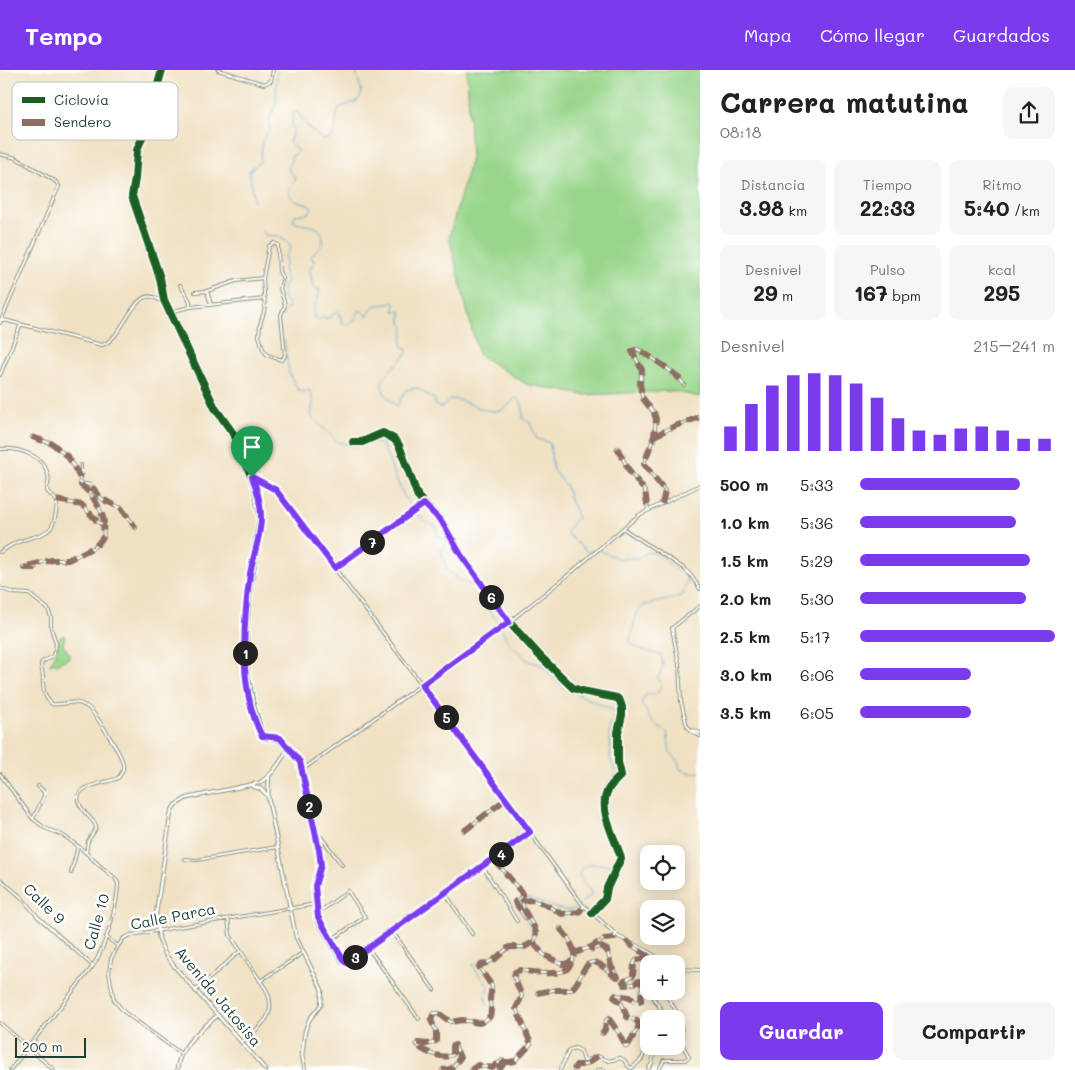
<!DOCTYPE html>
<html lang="es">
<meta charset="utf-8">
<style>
:root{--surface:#fff;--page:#f6f6f6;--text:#202124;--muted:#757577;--accent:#7c3aed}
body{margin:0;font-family:Mali,sans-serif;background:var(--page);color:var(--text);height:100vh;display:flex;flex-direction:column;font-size:19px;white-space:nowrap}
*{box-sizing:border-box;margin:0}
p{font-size:16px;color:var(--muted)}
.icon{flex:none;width:28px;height:28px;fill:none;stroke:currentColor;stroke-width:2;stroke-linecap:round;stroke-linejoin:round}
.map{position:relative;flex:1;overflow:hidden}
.drawer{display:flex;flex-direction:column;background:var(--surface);width:375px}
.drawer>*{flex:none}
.controls{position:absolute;left:640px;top:775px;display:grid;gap:10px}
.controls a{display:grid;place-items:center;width:45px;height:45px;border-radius:10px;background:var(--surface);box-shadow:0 2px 12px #0003;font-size:25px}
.scale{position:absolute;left:15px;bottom:12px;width:71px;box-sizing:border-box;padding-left:5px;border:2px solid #1f3d34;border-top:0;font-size:14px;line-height:18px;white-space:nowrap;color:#1f3d34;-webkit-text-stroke:4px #fff;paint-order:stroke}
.pin{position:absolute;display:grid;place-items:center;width:42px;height:42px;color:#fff;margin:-51px -21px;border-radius:50% 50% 50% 0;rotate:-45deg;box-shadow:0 0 5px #0007}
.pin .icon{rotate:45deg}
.km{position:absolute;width:25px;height:25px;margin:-12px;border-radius:50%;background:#222;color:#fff;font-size:14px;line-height:25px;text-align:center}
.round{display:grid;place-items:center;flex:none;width:52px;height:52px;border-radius:10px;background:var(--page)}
.headline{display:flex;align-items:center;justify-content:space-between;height:85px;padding:0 20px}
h1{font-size:28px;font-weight:800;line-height:38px}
.stats{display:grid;grid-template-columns:repeat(3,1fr);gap:8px;height:85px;padding:5px 20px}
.stats div{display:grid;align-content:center;border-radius:10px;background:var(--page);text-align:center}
.stats b{font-size:21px;font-weight:800}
.stats small{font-size:14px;font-weight:400}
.stats p{font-size:14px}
.chart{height:140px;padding:10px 20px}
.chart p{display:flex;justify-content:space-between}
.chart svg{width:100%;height:90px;margin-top:5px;stroke:var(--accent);stroke-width:6}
.button{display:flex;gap:10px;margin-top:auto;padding:10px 20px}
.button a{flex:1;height:58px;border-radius:10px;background:var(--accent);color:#fff;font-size:20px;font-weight:800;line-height:58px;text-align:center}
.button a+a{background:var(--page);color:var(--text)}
ul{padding:0 20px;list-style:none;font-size:16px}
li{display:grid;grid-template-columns:80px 60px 1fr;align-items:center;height:38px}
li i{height:12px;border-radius:6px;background:var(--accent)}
header{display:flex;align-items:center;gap:30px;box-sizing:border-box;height:70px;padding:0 25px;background:var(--accent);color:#fff}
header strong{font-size:24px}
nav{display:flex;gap:28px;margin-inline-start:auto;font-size:18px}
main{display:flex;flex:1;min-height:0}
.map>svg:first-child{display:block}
.green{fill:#99d68b;stroke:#5c8a60}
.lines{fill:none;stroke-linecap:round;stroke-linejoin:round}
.stream{stroke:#57a7d1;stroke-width:1}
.minor-casing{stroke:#888f7c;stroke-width:4}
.tertiary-casing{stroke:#888f7c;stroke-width:4.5}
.minor{stroke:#fff;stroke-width:2}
.tertiary{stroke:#fff;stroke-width:2.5}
.quiet{stroke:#8d6e63;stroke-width:6;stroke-dasharray:12 6;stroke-linecap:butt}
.cycleway-casing{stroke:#fff;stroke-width:11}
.cycleway{stroke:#1b5e20;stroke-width:8}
.route-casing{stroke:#fff;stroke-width:10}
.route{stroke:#7c3aed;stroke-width:6}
.labels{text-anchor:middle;stroke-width:5;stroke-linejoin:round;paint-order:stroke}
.street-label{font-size:15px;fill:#1f3d34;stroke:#fff}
.key{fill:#fff;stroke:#bcc5c2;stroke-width:1}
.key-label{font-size:14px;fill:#1f3d34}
</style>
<header>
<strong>Tempo</strong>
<nav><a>Mapa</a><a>Cómo llegar</a><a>Guardados</a></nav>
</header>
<main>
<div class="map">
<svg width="700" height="1000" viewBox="0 0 700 1000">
<rect width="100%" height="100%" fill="#fff"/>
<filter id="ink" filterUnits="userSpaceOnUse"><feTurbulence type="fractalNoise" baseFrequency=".02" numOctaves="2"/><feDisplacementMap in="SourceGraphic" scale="10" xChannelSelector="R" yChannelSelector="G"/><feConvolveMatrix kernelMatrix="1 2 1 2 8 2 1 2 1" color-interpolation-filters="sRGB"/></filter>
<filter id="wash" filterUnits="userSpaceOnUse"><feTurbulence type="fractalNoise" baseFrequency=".0096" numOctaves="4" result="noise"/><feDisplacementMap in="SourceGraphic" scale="20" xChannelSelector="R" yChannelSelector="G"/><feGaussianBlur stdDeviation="1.12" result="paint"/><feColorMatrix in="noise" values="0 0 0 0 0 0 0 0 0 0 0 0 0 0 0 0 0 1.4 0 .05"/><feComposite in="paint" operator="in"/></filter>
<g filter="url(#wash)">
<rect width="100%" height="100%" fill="#f0e1c3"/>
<path class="green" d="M467 0H700V327L672 321 584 325 526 314 478 284 449 167 471 88Z
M65 565 63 575 69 583V588L56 594 55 592 50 594 57 581 60 567Z"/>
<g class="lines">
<path class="stream" d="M356 0C355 9 366 21 359 29 355 33 345 35 339 38 334 48 338 59 332 68L323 70 307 56 297 42 293 43 292 55 294 59 289 72 296 79 297 83 292 86 288 99 296 109C291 118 284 123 295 131L305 133 312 138 309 143 295 145 293 151C303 159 324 149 323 174L311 186 314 192 310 200 313 217 320 220C318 230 313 238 314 248L318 251 322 248H329L338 241 343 254 348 255 354 251 359 241H362L367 246 374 236 384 234H390L392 232 395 233 394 241H401V253L404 257 402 274 407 281 406 284C390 304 366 311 397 336L406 320 417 318 435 330V335L438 337H443L450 329C466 328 480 343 497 341 509 339 509 331 517 328 524 334 523 341 523 349L530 353 537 369 548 372 550 375 553 400 566 416 570 430 576 442 577 448 568 459 567 464 586 481 589 482 597 480
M254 131 249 101 260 91 263 69 270 60 269 51 276 34 277 0
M262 160 265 165 279 166 290 175V179L285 186 286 193 283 199 287 211 283 216 284 230 288 233 289 238 284 242 282 248
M284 270 289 303 298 320 303 322 310 320 313 333 311 346 338 372 356 376 371 372 381 373C392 394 402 433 420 447 425 452 431 453 437 457V466L446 469 447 472 441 479 446 499 458 510 471 515 481 525 488 540 497 550 500 556
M600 481 620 489 633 488 639 489C642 487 644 482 649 482 659 482 666 493 674 498 679 501 684 502 688 506L683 525 668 530 645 535 639 539 634 553 630 572C635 579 653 583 661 585L663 597 658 608C663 615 660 619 656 625L647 624 642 631V636L645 639 653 653 667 662 670 682 678 691 680 699 690 703 700 702
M502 560 507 570 527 590 543 596 564 618 615 641 609 660 611 678 610 688 616 704 609 712 600 729 606 762 617 779 615 789 611 795 591 794 581 799 579 806 591 822V825L582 832
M521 828C541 827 566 850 580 835
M488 936 485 927 489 917 472 895 492 889 506 875 513 873H525L530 871 533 862C529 853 519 839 517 830"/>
</g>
</g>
<g filter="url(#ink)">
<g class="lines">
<defs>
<path id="minor" d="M218 0 264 14 271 11 273 0
M0 84 16 88 55 111 59 116 0 253
M274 173 278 175V178L279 202 283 208 280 218 285 235 281 245 285 286 282 290 267 285 263 279 259 266 260 255 265 238 263 208 269 176Z
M180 215 190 231V237L265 229
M207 221 211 235
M195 222 207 221 236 211 263 208
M170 242 190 237
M0 249 102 275C128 267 135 201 167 237
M0 305 21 254
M654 366 675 356 700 347
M32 367 53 374 69 388 79 406 81 415C90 421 103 441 104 452L101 454 98 452 82 435 56 430
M353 372H362L383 363 394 369 399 375 418 427 442 452 461 485 509 552 539 585 573 618 582 621 617 628 620 631 622 637V645L618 662V692L621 705C617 710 611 714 608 720 597 740 616 769 621 788L607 818 605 829 592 843
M617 378 630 402 645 421 648 440
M0 379C17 377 44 385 48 405 50 410 47 415 47 421L56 430 57 433C55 465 47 462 21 471 13 473 7 478 0 482
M81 395V406
M252 407 276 420 422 615 582 834 619 867 648 881 666 894
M80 413 90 415 102 429 121 438 136 458
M662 434 665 421 644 394 654 366 656 349 654 343 642 327 640 313 642 300 632 281 638 279C651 288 677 302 684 315
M624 459 685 499 692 507 700 519
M35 498H24L23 497 52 490H68L93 478 104 468 103 455
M335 498 423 434
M0 518 13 523 29 524 48 539 51 547V558L56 573 55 580 52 587 42 592 41 595C41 599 43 603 43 607 43 619 43 626 52 634 66 636 72 628 86 636 94 640 122 685 123 694 124 700 122 704 118 708 106 714 67 715 81 737 85 744 92 748 96 756L95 760 88 771 86 783
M700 536 672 558 679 594 681 632 687 656 693 662 700 666
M693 660 700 663
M288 678 300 692 319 780 321 795 315 816 320 852 345 892H348L530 762
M302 700 509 552 567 506 639 445 700 415
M0 704 33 749 45 758 64 766 82 779 99 795 115 808 118 813C118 834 105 878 93 896L10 1000
M33 749 44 726V722L38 716
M315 759 342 795
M464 761 506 729
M185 789 197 790 278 777
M494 789 522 823V826L515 832 525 848
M483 797 517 851
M71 803 78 776
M0 809 21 827 38 847 93 896
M445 823 472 864
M318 843 348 821 365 847 331 870
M228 849 230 865 267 921C278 947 259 957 242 972
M560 858 569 869 575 883
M392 861 434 920
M106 867 118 876
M534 872 536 876 544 885 562 894H565L571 891
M368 878 419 949
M657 888 663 894
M676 899 700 900
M260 911 304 882
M195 921 240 881
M651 921 654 929 668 949
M537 923 553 920H570C578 915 580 905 585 898 596 881 608 906 618 907L611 896 607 880 601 877 592 879 591 877 604 869 614 868 616 864
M652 949V946L654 944 662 949
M0 953 54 1000
M602 964 605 960 606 950 609 949C615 958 622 965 625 976L627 977 639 956 637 951 627 947 622 934 614 927 616 925 630 927 636 932 641 931 642 912 639 911 633 914 625 915 623 912 633 906 634 893 636 890 642 889 648 892 650 889C644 881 631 878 626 870
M180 983 124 942 114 930 109 903 111 889 118 876 124 868 131 865 316 834
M504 992H510L515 991 531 974 516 938 522 926 514 907 515 902 520 900C530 902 560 907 568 898 571 895 573 888 575 883L591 877
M442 1000 451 999 460 988 455 975 453 976V985C442 990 423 982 416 974L418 973 430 974 436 971V961L431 950 434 943H438L451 952 462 950 479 953C496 948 490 940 490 929 490 924 492 920 492 916L479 897 481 895 494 890 509 877H524L534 872C542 856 521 846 523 831L531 830 546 835 562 844 579 842 584 836
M471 1000 478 995 492 998 502 990 504 993 499 1000
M560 1000 569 980 575 978 581 981 584 991 597 986 609 991 620 988 624 990 629 997 632 998 642 989 649 969
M574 1000 576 995H585L598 986
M597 1000H604
M648 1000 652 993 655 982 665 980 670 976
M659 1000 664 990H685L689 987 682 974V961L679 946 664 921"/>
<path id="tertiary" d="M162 0 144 63 137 80 135 109 132 126 160 208 164 230 215 338 237 369 256 419 261 448 249 516 245 561 246 604 252 636 261 664 265 667 279 668 288 678C281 691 273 705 259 713L187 728 175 735 171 742 156 844 159 869 165 884 174 896 266 1000
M269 706 268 727 296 867 322 920 321 935 309 950 305 961 302 985 305 1000
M252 716 261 719 268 726
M177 1000C179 975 200 961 218 945"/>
</defs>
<use href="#minor" class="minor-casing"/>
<use href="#tertiary" class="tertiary-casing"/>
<use href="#minor" class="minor"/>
<use href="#tertiary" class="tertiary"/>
<path class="quiet" d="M654 366 675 356 700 347
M32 367 53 374 69 388 79 406 81 415C90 421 103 441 104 452L101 454 98 452 82 435 56 430
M617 378 630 402 645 421 648 440
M92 417 102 429 121 438 136 458
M662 434 665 421 644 394 654 366 656 349 654 343 642 327 640 313 642 300 632 281 638 279C651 288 677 302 684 315
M35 498H24L23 497 52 490H68L96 476 104 466 103 454
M464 761 506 729
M494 789 522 823V826L515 832 523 843
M560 858 569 869 575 883
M534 872 536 876 544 885 562 894H565L572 891
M537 923 553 920H570C578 915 580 905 585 898 596 881 608 906 618 907L611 896 607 880 601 877 592 879 591 877 604 869 614 868 616 864
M602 964 605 960 606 950 609 949C615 958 622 965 625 976L627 977 639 956 637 951 627 947 622 934 614 927 616 925 630 927 636 932 641 931 642 912 639 911 633 914 625 915 623 912 633 906 634 893 636 890 642 889 648 892 650 889C644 881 631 878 626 870
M504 992H510L515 991 531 974 516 938 522 926 514 907 515 902 520 900C530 902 560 907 568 898 571 895 573 888 575 883L591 877
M442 1000 451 999 460 988 455 975 453 976V985C442 990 423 982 416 974L418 973 430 974 436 971V961L431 950 434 943H438L451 952 462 950 479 953C496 948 490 940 490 929 490 924 492 920 492 916L479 897 481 895 494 890 509 877H524L534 872C542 856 521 846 523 831L531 830 546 835 562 844 579 842 584 836
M471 1000 478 995 492 998 502 990 504 993 499 1000
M574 1000 576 995H585L598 986"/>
<defs>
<path id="cycleway" d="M162 0 144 63 137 80 135 109 132 126 160 208 164 230 215 338 237 369 256 419 261 448 249 516 245 561 246 604 252 636 261 664 265 667 279 668 300 692 319 780 321 795 315 816 318 847 320 852 344 892H348L530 762
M353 372H362L383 363 394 369 399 375 418 427 442 452 461 485 509 552 539 585 573 618 582 621 617 628 620 631 622 637V645L618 662V692L621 705C617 710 611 714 608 720 597 740 616 769 621 788L607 818 605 829 592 843"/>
</defs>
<use href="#cycleway" class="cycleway-casing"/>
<use href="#cycleway" class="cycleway"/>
</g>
</g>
<g class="lines" filter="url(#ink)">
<defs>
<path id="route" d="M252 407 276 420 335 498 424 434 442 452 461 485 509 552 422 615 530 762 347 893 345 892 341 886 318 847 315 816 321 795 319 780 300 692 280 668 262 666C238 621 243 553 250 504 253 486 261 465 261 448 261 434 257 419 252 407Z"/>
</defs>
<use href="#route" class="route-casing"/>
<use href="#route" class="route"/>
</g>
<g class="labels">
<g class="street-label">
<text transform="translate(44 834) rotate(44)" y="5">Calle 9</text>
<text transform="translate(173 847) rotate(-11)" y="5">Calle Parca</text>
<text transform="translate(97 852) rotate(-74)" y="5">Calle 10</text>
<text transform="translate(218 927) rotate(50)" y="5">Avenida Jatosisa</text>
</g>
</g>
<rect x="12" y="12" width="166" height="58" rx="8" class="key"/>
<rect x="22" y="27" width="23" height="6" fill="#1b5e20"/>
<rect x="22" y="49" width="23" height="7" fill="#8d6e63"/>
<g class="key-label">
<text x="54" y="35">Ciclovía</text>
<text x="54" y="57">Sendero</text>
</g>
</svg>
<div class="controls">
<a><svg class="icon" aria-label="locate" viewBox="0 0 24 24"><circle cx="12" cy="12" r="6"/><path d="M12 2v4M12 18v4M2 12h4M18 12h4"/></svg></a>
<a><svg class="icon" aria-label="layers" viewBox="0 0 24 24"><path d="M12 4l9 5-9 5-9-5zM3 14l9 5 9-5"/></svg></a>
<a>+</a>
<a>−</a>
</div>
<div class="scale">200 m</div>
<div class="pin" style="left:252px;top:407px;background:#1e9e55"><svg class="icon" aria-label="arrive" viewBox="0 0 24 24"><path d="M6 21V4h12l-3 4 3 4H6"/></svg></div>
<b class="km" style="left:245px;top:583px">1</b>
<b class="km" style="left:309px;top:736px">2</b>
<b class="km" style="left:355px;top:887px">3</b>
<b class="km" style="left:501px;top:784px">4</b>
<b class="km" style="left:446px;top:647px">5</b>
<b class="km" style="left:491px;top:527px">6</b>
<b class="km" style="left:372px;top:472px">7</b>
</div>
<section class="drawer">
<div class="headline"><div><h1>Carrera matutina</h1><p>08:18</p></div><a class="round"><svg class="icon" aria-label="share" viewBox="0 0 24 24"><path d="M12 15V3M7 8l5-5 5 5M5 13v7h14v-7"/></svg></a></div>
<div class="stats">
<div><p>Distancia</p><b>3.98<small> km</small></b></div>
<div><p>Tiempo</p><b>22:33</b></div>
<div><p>Ritmo</p><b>5:40<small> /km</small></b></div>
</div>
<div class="stats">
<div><p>Desnivel</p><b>29<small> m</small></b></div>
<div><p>Pulso</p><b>167<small> bpm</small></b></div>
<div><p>kcal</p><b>295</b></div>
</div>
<div class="chart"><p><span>Desnivel</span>215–241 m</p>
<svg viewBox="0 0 160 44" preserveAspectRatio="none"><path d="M5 44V32M15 44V21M25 44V12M35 44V7M45 44V6M55 44V7M65 44V11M75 44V18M85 44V28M95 44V34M105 44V36M115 44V33M125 44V32M135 44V34M145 44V38M155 44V38"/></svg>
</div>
<ul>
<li><b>500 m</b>5:33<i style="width:82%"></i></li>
<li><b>1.0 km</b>5:36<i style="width:80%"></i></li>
<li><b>1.5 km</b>5:29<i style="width:87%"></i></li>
<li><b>2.0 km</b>5:30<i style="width:85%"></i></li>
<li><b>2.5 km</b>5:17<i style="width:100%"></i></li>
<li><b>3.0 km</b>6:06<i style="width:57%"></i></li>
<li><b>3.5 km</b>6:05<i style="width:57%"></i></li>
</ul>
<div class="button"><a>Guardar</a><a>Compartir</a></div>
</section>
</main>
